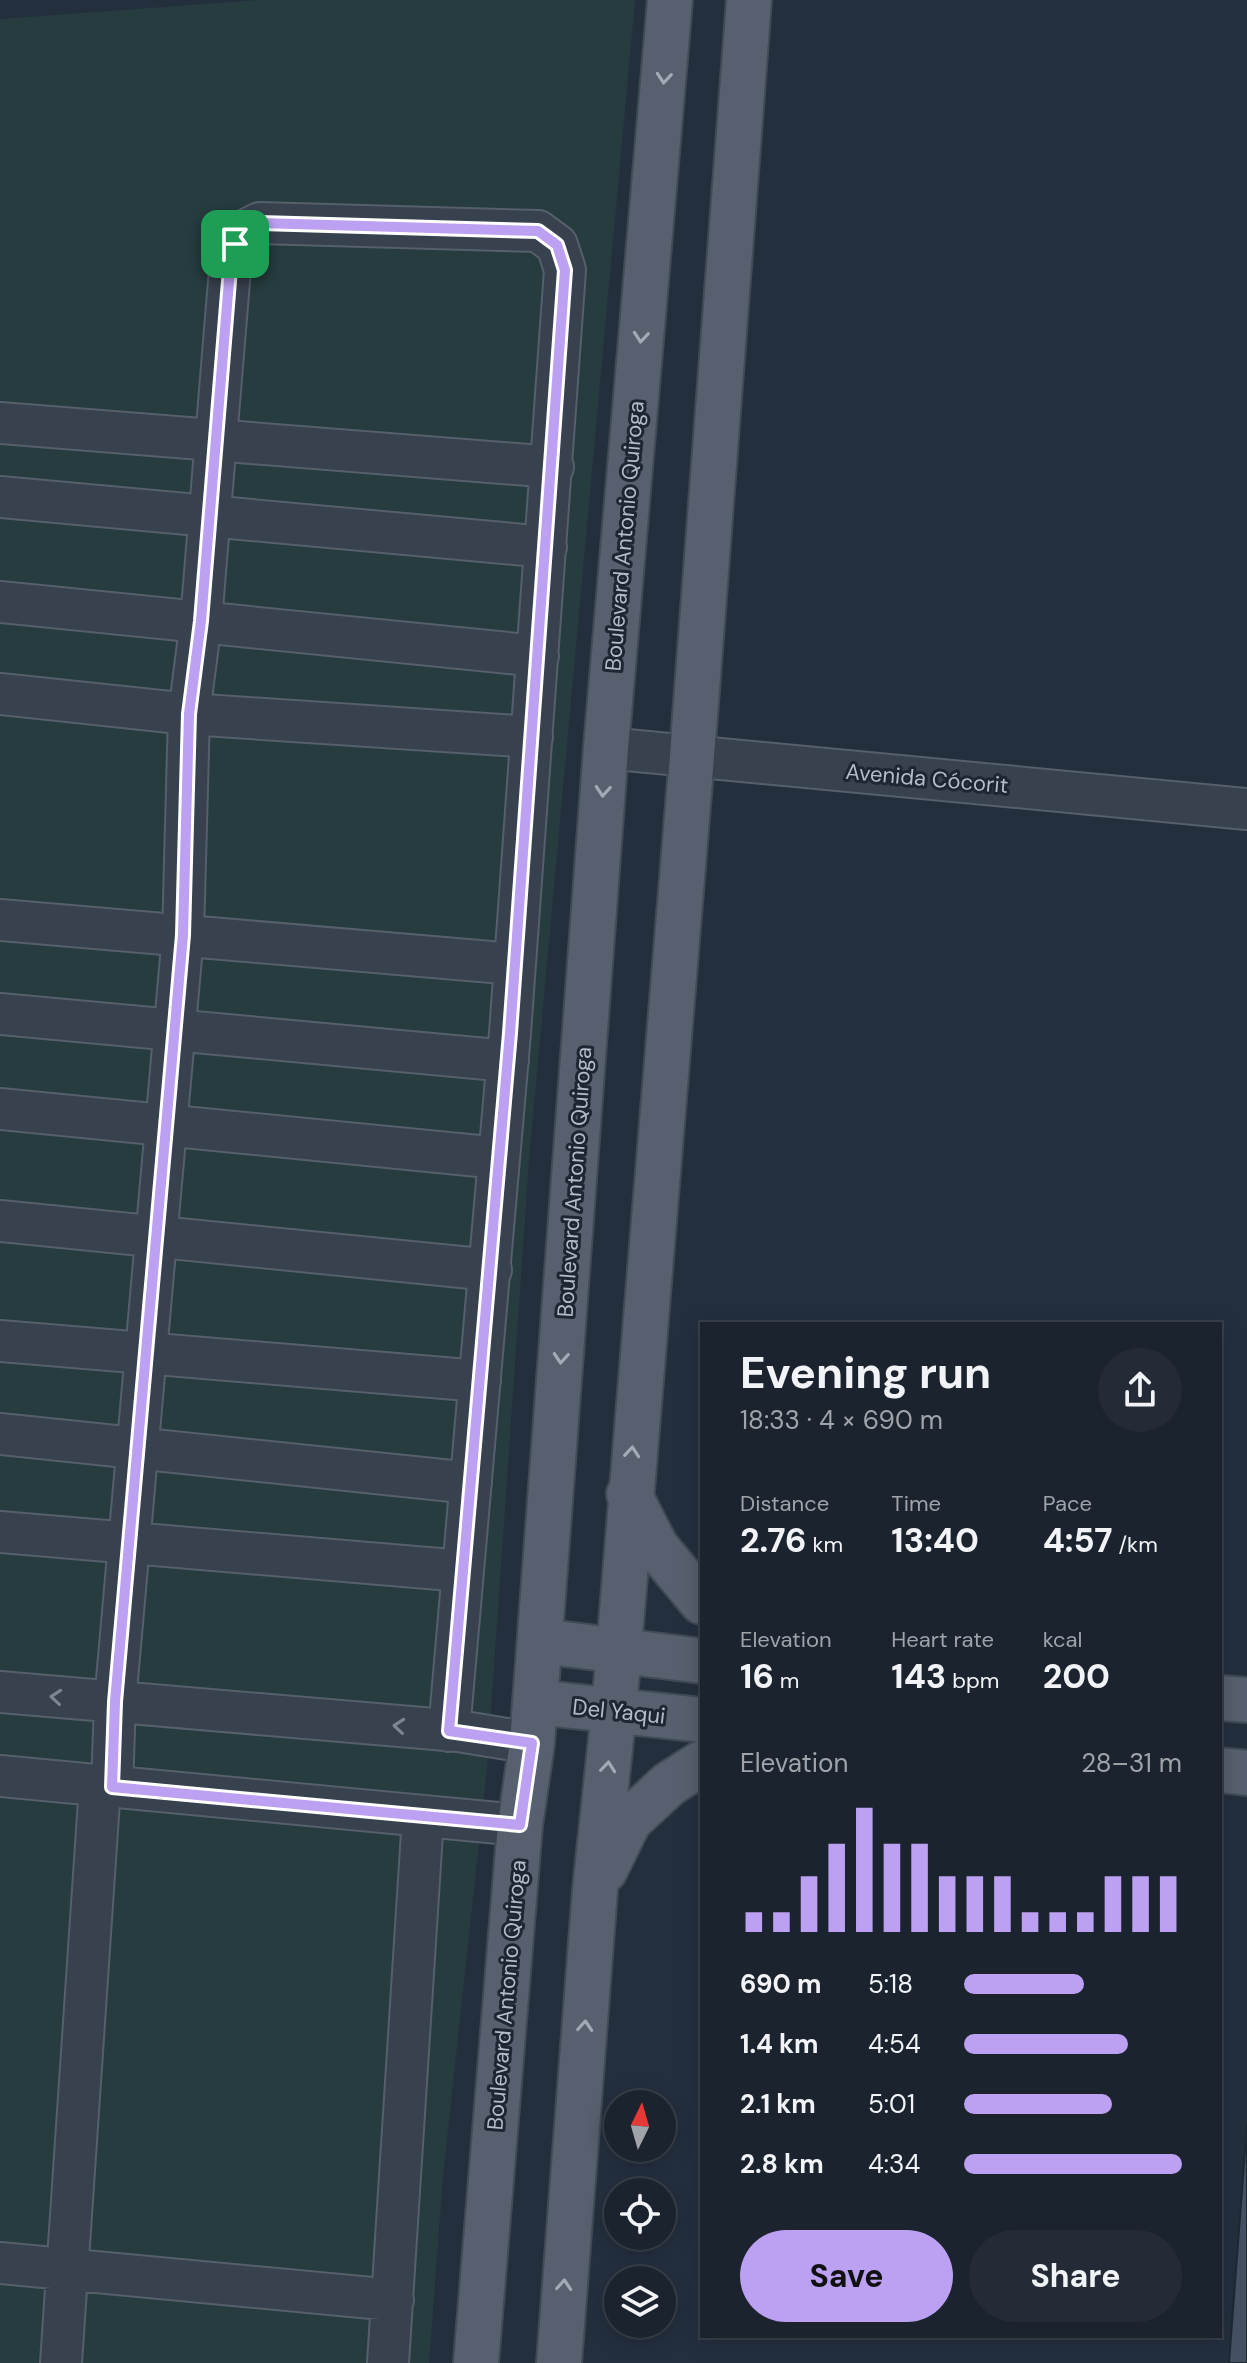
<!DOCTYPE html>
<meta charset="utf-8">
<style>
:root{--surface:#1b232e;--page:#242b36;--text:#f1f3f6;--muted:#a0a4aa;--line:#39404a;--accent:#bca0f2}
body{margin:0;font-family:"DM Sans",sans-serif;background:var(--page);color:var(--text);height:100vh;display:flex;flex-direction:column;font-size:30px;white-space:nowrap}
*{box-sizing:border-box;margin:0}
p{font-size:26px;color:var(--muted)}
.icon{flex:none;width:44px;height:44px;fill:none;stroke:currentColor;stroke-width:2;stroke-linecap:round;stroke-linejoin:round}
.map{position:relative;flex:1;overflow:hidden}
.drawer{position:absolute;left:700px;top:1322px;width:522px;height:1016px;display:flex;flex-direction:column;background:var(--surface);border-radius:0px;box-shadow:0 4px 20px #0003,0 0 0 2px var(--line)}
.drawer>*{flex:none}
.needle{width:52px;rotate:5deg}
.tools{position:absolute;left:604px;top:2090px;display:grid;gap:16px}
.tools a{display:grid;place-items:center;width:72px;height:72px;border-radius:50%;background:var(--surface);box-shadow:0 4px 20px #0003,0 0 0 2px var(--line);font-size:40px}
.pin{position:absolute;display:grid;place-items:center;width:68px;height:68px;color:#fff;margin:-34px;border-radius:16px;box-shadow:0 4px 12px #0006}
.round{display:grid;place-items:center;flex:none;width:84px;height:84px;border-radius:42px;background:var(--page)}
.head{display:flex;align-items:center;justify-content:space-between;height:136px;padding:0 40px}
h1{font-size:44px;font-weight:700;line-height:60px}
.figures{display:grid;grid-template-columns:repeat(3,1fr);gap:12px;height:136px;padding:8px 40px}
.figures div{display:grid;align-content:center}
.figures b{font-size:34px;font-weight:700}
.figures small{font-size:22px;font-weight:400}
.figures p{font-size:22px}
.chart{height:224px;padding:16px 40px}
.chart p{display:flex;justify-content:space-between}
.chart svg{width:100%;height:144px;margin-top:8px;stroke:var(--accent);stroke-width:6}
.button{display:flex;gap:16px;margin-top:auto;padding:16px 40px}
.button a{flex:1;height:92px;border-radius:48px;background:var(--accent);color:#111;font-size:32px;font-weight:700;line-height:92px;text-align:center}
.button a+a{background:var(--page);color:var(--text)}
ul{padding:0 40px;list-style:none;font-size:26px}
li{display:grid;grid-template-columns:128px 96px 1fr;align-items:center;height:60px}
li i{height:20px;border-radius:10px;background:var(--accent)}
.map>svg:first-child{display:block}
.green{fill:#263c3f}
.building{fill:#455162;stroke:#1f2835;stroke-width:2}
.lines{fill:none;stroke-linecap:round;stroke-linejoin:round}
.minor-casing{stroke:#565f6c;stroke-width:44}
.major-casing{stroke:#414a57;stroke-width:48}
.minor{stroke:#38414e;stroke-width:40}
.major{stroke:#56606e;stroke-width:44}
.oneway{stroke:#a1aab7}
.oneway2{stroke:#7c8592}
.route-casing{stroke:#fff;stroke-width:16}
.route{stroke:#bca0f2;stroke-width:10}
.labels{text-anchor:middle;stroke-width:6;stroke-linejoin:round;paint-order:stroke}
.street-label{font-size:22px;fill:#b4bcc9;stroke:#1d2633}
</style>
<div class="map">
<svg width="1247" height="2363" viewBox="0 0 1247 2363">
<rect width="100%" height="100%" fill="#242f3e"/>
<path class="green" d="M258 0H635L529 1161 487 1769 443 2177 429 2363H0V19Z"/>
<path class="building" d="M1247 2124V2363H1229Z"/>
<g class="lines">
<defs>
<path id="minor" d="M0 423 553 467
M0 497 546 547
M0 602 538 656
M0 694 189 714 532 737
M606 748 1247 809
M0 920 515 964
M0 1014 508 1061
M0 1109 499 1158
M0 1221 491 1270
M0 1341 480 1381
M0 1434 471 1483
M0 1532 463 1571
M0 1692 458 1731 532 1743
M0 1776 520 1825
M112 1787 115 1702 183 935 189 714 201 621 230 269 240 233 260 223 538 231 557 245 565 270 510 1033 449 1731
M0 2263 393 2300
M61 2363 100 1786
M388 2363 423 1817"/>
<path id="major" d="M629 1494 656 1547 702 1602
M540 1641 702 1661
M1220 1698 1247 1700
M535 1702 702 1720
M1220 1770 1247 1773
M605 1870 629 1821 669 1784 702 1763
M476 2363 520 1825 532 1743 606 748 670 0
M559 2363 595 1890 614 1710 692 756 749 0"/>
</defs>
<use href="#minor" class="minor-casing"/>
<use href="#major" class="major-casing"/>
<use href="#minor" class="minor"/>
<use href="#major" class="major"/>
</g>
<defs><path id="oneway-chevron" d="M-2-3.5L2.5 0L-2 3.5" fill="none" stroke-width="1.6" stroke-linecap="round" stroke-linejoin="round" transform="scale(2)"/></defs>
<g class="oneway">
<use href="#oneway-chevron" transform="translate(664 78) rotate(95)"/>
<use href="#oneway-chevron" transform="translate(641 337) rotate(95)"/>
<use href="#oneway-chevron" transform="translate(603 791) rotate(94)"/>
<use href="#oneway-chevron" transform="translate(561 1358) rotate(94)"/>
<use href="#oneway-chevron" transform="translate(632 1452) rotate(-85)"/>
<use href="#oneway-chevron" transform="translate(608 1767) rotate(-84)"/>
<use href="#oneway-chevron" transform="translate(585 2026) rotate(-86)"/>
<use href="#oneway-chevron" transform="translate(564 2285) rotate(-86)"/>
</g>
<g class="oneway2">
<use href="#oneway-chevron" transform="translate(56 1697) rotate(-175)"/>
<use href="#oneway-chevron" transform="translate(399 1726) rotate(-175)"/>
</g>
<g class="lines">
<defs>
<path id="route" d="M260 223 538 231 557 245 565 270 510 1033 449 1731 532 1743 520 1825 112 1787 115 1702 183 935 189 714 201 621 230 269 240 233Z"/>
</defs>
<use href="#route" class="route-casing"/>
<use href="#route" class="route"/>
</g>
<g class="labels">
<g class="street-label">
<text transform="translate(624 536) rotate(-85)" y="8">Boulevard Antonio Quiroga</text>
<text transform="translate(927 778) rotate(5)" y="8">Avenida Cócorit</text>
<text transform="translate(574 1182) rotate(-86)" y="8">Boulevard Antonio Quiroga</text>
<text transform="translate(619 1711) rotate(6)" y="8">Del Yaqui</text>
<text transform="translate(506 1995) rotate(-85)" y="8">Boulevard Antonio Quiroga</text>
</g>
</g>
</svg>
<div class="tools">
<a><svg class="needle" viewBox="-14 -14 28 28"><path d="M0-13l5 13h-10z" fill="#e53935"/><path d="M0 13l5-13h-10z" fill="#a0a4aa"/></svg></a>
<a><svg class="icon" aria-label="locate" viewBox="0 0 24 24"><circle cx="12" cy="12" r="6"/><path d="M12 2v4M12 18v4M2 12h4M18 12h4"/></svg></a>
<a><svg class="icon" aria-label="layers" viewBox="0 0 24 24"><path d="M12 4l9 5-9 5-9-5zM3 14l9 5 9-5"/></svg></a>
</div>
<div class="pin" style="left:235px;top:244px;background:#1e9e55"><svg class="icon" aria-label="arrive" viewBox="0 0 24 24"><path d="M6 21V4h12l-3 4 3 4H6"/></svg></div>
<section class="drawer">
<div class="head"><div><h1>Evening run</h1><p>18:33 · 4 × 690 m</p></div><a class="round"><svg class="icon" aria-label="share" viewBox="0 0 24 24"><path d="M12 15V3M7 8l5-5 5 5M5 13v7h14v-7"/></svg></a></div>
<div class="figures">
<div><p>Distance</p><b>2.76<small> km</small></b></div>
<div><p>Time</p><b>13:40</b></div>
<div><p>Pace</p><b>4:57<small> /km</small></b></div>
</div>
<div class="figures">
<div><p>Elevation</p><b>16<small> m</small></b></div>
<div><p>Heart rate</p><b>143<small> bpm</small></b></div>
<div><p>kcal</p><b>200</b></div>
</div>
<div class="chart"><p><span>Elevation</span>28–31 m</p>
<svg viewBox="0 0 160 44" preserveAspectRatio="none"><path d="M5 44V38M15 44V38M25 44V27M35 44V17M45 44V6M55 44V17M65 44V17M75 44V27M85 44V27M95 44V27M105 44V38M115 44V38M125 44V38M135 44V27M145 44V27M155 44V27"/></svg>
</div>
<ul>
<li><b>690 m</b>5:18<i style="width:55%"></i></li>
<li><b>1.4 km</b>4:54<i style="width:75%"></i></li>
<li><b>2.1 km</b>5:01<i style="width:68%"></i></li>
<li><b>2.8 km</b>4:34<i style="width:100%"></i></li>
</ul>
<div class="button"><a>Save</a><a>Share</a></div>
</section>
</div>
